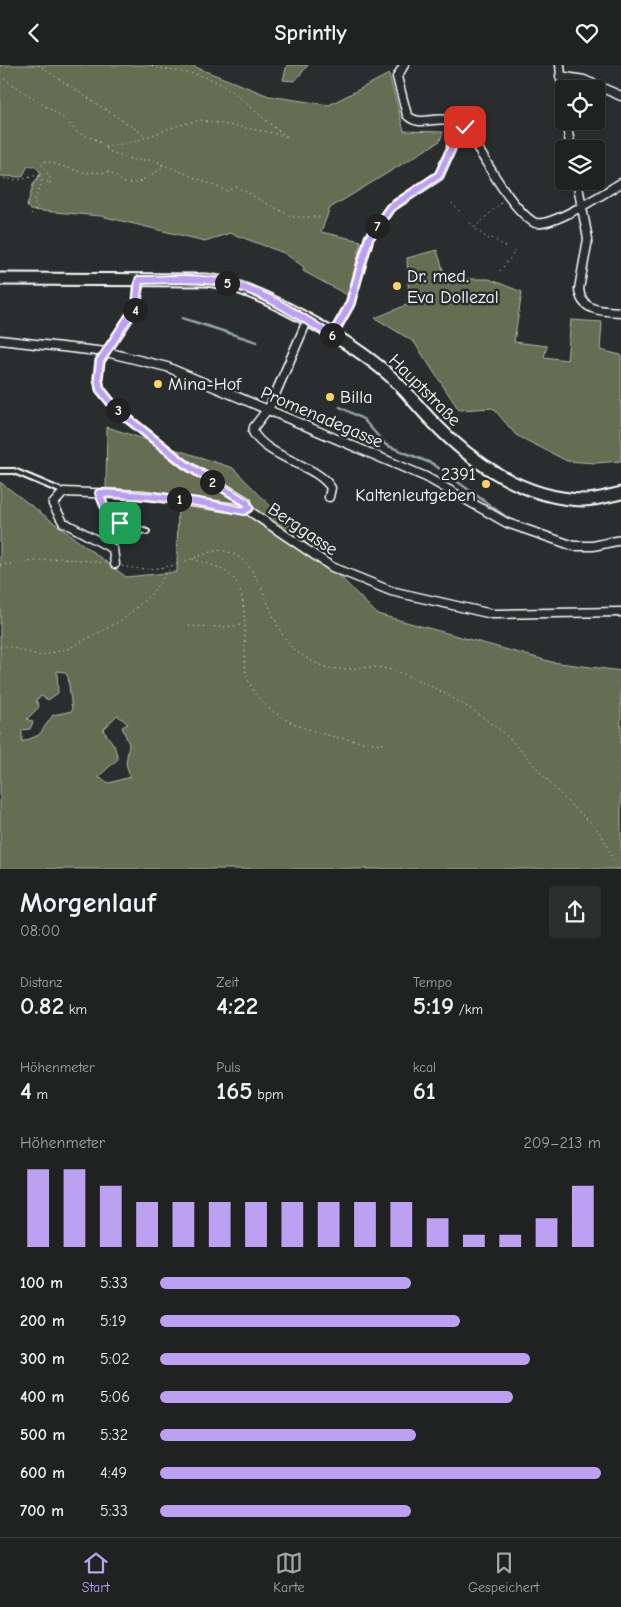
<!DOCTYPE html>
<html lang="de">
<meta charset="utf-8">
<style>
:root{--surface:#202222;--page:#2d2f2f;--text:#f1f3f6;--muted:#a2a4a5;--line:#3d3f40;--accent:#bca0f2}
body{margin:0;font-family:"Comic Neue",sans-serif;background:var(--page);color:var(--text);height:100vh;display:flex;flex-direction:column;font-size:19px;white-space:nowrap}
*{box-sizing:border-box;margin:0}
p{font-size:16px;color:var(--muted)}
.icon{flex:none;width:28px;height:28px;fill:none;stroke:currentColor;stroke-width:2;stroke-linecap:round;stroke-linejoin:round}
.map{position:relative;height:804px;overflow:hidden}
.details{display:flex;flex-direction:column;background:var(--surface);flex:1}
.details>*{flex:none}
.fabs{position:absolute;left:555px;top:15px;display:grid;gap:10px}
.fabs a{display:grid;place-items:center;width:50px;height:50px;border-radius:5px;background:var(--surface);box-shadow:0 1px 4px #0004,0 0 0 1px var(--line);font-size:25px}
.pin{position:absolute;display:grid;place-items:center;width:42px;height:42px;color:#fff;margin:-21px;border-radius:10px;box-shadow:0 2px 8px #0006}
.km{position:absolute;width:25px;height:25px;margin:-12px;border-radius:50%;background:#222;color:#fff;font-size:14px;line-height:25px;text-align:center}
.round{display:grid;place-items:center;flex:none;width:52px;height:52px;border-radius:5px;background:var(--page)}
.summary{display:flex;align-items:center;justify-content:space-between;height:85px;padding:0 20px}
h1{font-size:28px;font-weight:600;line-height:38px}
.metrics{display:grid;grid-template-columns:repeat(3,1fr);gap:8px;height:85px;padding:5px 20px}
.metrics div{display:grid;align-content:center}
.metrics b{font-size:25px;font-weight:600}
.metrics small{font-size:14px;font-weight:400}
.metrics p{font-size:14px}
.chart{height:140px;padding:10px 20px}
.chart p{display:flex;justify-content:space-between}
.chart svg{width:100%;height:90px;margin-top:5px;stroke:var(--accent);stroke-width:6}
ul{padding:0 20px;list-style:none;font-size:16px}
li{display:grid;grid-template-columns:80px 60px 1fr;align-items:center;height:38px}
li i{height:12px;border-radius:6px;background:var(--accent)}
header{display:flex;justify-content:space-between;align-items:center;height:65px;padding:0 20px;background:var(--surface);font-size:22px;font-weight:600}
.tabs{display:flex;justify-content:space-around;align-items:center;height:70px;border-top:1px solid var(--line);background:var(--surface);font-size:14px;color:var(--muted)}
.tabs a{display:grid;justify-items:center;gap:2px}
.tabs .current{color:var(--accent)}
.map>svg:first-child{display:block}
.green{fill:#666d53;stroke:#b2b6a9;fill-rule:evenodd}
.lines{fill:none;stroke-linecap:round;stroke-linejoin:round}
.stream{stroke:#94a5a9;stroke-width:2.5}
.service-casing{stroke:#fff;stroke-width:8}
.minor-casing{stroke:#fff;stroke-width:11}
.secondary-casing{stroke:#fff;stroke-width:15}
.path{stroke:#fff;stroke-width:1;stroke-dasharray:1 4;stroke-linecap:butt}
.service{stroke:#2a2d2e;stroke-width:4}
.minor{stroke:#2a2d2e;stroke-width:8}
.secondary{stroke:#2a2d2e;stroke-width:11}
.route-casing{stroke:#fff;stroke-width:10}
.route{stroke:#bca0f2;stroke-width:6}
.poi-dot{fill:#ffd166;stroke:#2a2d2e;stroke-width:2}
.labels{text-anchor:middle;stroke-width:5;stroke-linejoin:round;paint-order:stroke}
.poi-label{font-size:18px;fill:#fff;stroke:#2a2d2e;text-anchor:start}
.street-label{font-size:18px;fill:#fff;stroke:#2a2d2e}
</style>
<header><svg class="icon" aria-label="back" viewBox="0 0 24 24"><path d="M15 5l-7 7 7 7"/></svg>Sprintly<svg class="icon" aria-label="heart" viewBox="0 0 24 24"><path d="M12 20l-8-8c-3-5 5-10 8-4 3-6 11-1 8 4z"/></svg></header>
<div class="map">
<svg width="621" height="805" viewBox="0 0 621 805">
<rect width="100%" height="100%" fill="#2a2d2e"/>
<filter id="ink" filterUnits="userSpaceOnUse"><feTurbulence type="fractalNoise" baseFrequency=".02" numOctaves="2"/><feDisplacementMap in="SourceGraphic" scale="10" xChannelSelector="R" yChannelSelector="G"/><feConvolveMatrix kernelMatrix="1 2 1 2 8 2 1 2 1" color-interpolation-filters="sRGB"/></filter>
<g filter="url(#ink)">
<path class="green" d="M0 0H190L269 31 329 40 389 9 404 66 443 67 440 76 330 143 321 167 361 176 349 231 303 206 304 202 284 188 230 168 205 176 101 151 30 145 27 141 33 120 41 108 35 101H28L22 112 0 111Z
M287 0H308L295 16 283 15Z
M437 185 446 214H489L522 227 514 277 547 281 544 292 567 295 571 255 602 257 600 285 621 290V396L595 398 567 396 516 370 493 343 459 345 414 277 375 253 409 239 407 193Z
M107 362 233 403 377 549 552 597 621 606V804H0V417L126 512 177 507 178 430 106 424ZM57 606 65 607 68 612 72 646 53 650 39 670 22 677V665L30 664 33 657 27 654 39 642 36 635 41 631 48 635 58 628ZM117 650 128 659 122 662 129 679 126 698 130 712 109 718 98 712 118 694 114 680 103 665Z"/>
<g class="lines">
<path class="stream" d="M182 253 257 277
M340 342 363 354 386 380 433 399 509 454"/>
<defs>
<path id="service" d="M0 406H14L64 427
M99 428C105 455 123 459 147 467"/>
<path id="minor" d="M404 0 397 12 407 50C421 65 441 45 456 61
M560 0 564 43
M560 11 584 15 621 31
M566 56 571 84
M577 116 588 174 579 224C581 247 603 246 621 247
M139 215 137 241 100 296 98 313 100 324 117 345 185 399 247 437 248 445 332 502 391 526 492 549 621 547
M307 256 270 341 254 362 253 367C267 393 318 400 331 423L329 432
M332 271 350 239 369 173 390 143 439 111 451 84 453 64 456 60 465 61C480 86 510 144 535 158 553 162 604 128 621 118
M0 275 106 287 167 302 426 412 507 458 574 481H593L621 475
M115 499 113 484 63 457 53 439 64 427 143 430 248 445"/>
<path id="secondary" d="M0 214 206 215C255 219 352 277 389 310 405 324 418 342 433 357 472 398 525 434 584 435 596 435 609 431 621 428"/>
</defs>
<use href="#service" class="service-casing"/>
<use href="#minor" class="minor-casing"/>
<use href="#secondary" class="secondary-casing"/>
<path class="path" d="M38 0 146 71
M0 11 66 55 78 68 97 75 110 87 133 95H154L161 98 163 103 137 118H125L109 107 85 108 45 96 42 100 50 113V119L38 110 19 115 0 113
M105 82 136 76 176 61 200 55 263 66 288 72C262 56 243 30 215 16 195 6 172 8 151 0
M162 99 227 126 237 122 292 152H323
M452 138 462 149
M31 150 38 142 33 136 39 126 42 114
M467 154 474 162
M500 206 515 187 492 173 490 175 474 163 502 137
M193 494C207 499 228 503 236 517 248 536 244 577 245 599 249 660 338 676 386 679
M0 500 60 493 108 498
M122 501C147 507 167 503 191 494 202 491 212 484 224 486 267 494 265 565 300 589 311 596 324 604 338 604 355 605 370 599 387 604 422 613 474 643 502 667 525 687 543 712 564 733 574 744 587 753 597 764 606 775 611 791 617 805
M189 561 223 562 242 560
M0 582 6 581 41 591 70 583 124 554 151 529 172 501"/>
<use href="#service" class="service"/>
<use href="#minor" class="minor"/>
<use href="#secondary" class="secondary"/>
</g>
</g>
<g class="lines" filter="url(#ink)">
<defs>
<path id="route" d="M120 458 108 450 99 428C148 430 196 435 244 446L249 443 247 438 185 399 117 345 100 324 98 313 100 296 136 241 139 215C165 215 194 212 221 217 261 224 298 250 332 271L350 239 369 173 390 143 439 110 451 84 454 62 460 59 465 62"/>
</defs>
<use href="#route" class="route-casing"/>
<use href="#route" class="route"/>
</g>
<g class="poi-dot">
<circle cx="397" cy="221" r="5"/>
<circle cx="158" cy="319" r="5"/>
<circle cx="330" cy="332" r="5"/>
<circle cx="486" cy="419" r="5"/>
</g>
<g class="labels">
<g class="poi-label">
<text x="407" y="217">Dr. med.<tspan x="407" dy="21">Eva Dollezal</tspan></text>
<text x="168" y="325">Mina-Hof</text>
<text x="340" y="338">Billa</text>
<text x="476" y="415" text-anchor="end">2391<tspan x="476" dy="21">Kaltenleutgeben</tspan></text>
</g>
<g class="street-label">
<text transform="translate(425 325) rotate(45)" y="6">Hauptstraße</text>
<text transform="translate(322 352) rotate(23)" y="6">Promenadegasse</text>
<text transform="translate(303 464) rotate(34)" y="6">Berggasse</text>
</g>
</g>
</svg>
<div class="fabs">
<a><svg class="icon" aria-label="locate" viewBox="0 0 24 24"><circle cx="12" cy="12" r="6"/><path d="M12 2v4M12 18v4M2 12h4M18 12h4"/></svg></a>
<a><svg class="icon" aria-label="layers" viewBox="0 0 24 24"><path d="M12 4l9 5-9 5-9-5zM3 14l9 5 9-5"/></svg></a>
</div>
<div class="pin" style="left:120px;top:458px;background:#1e9e55"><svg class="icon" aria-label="arrive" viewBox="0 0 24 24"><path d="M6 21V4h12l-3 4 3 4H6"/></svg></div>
<div class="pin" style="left:465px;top:62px;background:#d93025"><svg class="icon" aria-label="check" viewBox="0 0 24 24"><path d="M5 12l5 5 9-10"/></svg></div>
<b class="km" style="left:179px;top:434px">1</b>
<b class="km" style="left:212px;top:417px">2</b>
<b class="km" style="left:118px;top:345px">3</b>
<b class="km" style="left:135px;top:245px">4</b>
<b class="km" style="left:227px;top:218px">5</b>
<b class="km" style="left:332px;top:270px">6</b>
<b class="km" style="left:377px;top:161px">7</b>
</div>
<section class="details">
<div class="summary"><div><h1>Morgenlauf</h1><p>08:00</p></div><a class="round"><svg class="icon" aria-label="share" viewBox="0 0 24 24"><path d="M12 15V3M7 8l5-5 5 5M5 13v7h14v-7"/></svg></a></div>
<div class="metrics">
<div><p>Distanz</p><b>0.82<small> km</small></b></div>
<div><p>Zeit</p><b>4:22</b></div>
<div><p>Tempo</p><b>5:19<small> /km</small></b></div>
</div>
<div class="metrics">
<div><p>Höhenmeter</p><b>4<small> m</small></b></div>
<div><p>Puls</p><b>165<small> bpm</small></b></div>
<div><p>kcal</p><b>61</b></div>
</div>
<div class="chart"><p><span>Höhenmeter</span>209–213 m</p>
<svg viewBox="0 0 160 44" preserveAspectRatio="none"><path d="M5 44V6M15 44V6M25 44V14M35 44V22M45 44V22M55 44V22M65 44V22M75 44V22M85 44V22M95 44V22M105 44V22M115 44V30M125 44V38M135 44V38M145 44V30M155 44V14"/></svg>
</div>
<ul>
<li><b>100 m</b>5:33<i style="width:57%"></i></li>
<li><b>200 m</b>5:19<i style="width:68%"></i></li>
<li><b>300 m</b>5:02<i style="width:84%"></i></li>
<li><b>400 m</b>5:06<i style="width:80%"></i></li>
<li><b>500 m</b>5:32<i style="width:58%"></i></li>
<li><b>600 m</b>4:49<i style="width:100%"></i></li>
<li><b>700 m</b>5:33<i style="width:57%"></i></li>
</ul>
</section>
<nav class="tabs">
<a class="current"><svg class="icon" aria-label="home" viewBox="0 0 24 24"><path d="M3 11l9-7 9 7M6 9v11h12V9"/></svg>Start</a>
<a><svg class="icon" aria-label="map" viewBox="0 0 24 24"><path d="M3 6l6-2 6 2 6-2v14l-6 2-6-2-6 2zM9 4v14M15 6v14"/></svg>Karte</a>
<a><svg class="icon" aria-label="saved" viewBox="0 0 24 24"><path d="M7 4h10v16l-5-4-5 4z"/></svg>Gespeichert</a>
</nav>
